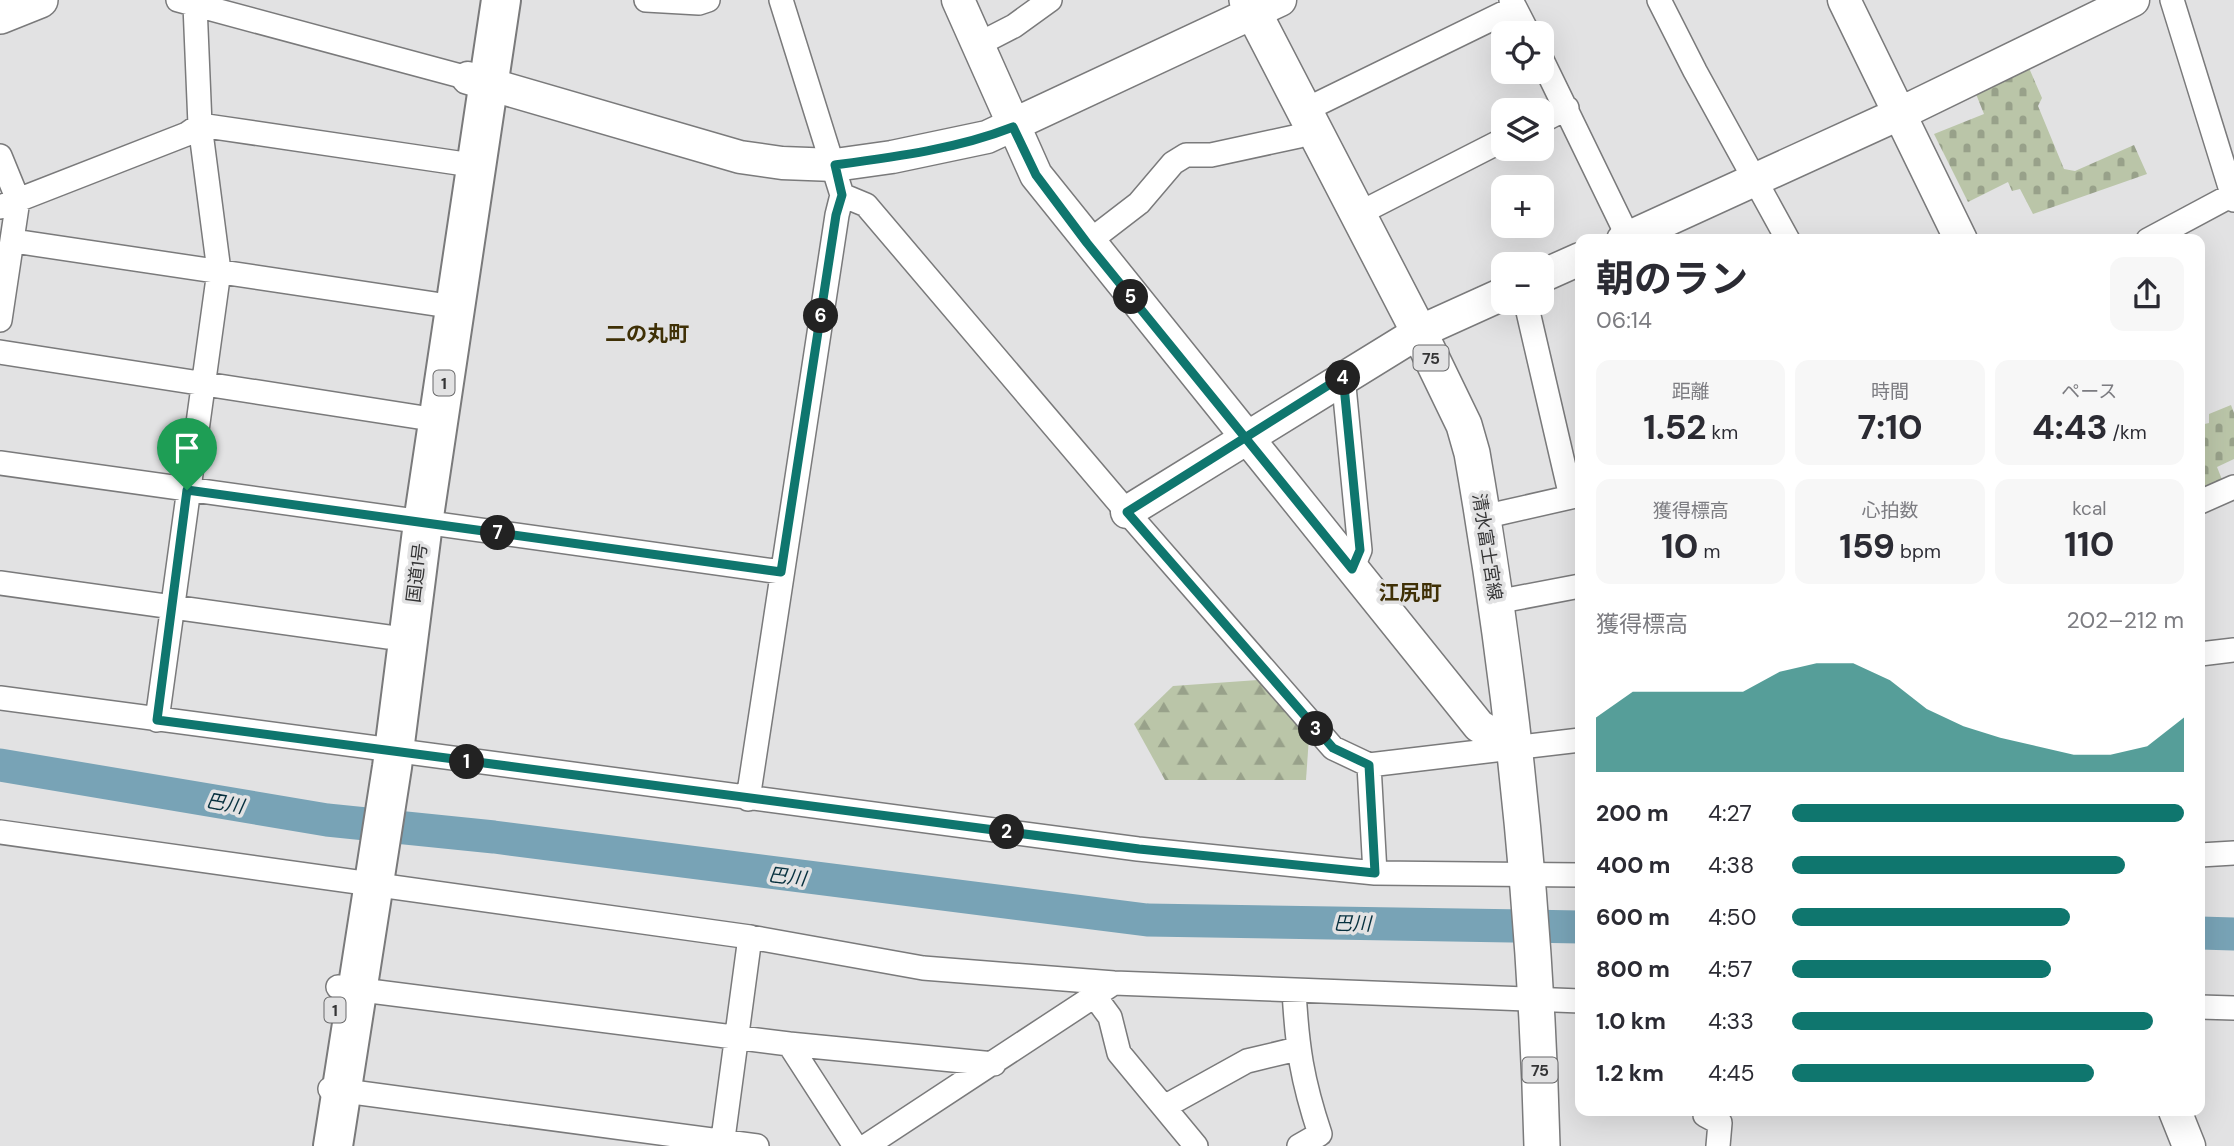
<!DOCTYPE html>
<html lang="ja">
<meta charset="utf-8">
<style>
:root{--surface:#fff;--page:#f7f7f7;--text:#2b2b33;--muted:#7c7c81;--accent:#0f766e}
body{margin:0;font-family:"DM Sans","Noto Sans JP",sans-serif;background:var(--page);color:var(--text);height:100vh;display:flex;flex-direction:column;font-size:26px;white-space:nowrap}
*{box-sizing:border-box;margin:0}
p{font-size:23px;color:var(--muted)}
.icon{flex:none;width:38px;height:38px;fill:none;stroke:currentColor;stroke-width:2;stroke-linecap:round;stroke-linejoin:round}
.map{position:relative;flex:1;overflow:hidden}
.side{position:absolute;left:1575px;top:234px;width:630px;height:882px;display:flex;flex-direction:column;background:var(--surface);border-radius:14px;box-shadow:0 7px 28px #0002}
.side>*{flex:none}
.buttons{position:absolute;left:1491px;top:21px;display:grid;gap:14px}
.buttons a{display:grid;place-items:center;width:63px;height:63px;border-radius:14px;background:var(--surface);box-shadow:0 7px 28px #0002;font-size:35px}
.pin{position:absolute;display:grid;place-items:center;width:60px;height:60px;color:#fff;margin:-72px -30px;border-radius:50% 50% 50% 0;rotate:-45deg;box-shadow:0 0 7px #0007}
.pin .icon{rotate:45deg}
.km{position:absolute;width:35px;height:35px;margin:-18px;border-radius:50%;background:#222;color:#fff;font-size:19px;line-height:35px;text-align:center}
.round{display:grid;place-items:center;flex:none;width:74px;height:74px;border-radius:14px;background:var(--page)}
.summary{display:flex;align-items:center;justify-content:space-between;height:119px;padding:0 21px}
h1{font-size:38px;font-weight:700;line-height:52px}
.metrics{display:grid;grid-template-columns:repeat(3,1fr);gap:10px;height:119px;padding:7px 21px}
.metrics div{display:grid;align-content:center;border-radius:14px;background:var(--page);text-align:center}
.metrics b{font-size:35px;font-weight:700}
.metrics small{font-size:19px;font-weight:400}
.metrics p{font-size:19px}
.chart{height:196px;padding:14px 21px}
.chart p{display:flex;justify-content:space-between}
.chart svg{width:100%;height:126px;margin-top:7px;fill:var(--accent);opacity:.7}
ul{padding:0 21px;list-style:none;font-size:23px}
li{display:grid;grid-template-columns:112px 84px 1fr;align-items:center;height:52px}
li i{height:18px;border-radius:9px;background:var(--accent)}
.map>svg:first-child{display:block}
.forest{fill:url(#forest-firs)}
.cemetery{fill:url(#cemetery-stones)}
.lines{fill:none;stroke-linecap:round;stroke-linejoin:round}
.river{stroke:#78a3b6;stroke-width:33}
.street-casing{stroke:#7a7a7b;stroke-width:26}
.secondary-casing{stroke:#7a7a7b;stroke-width:35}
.primary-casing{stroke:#7a7a7b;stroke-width:38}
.highway-casing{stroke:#7a7a7b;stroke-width:42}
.street{stroke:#fff;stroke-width:23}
.secondary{stroke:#fff;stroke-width:32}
.primary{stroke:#fff;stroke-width:35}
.highway{stroke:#fff;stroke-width:38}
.route-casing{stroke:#fff;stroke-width:14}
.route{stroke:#0f766e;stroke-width:9}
.labels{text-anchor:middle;stroke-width:7;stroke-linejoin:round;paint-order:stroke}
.shield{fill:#e2e2e3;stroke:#69696a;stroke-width:2}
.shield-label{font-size:16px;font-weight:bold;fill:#353536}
.street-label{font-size:18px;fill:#353536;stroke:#e2e2e3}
.water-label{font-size:19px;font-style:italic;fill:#06303e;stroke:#e2e2e3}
.quarter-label{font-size:21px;font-weight:bold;fill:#3f3006;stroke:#e2e2e3}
</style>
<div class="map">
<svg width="2234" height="1146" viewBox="0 0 2234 1146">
<defs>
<pattern id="forest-firs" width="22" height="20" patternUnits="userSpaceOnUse" patternTransform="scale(1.75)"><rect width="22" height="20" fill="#bac5a8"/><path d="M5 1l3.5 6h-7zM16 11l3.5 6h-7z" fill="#98a18a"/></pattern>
<pattern id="cemetery-stones" width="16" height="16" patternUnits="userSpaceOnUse" patternTransform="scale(1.75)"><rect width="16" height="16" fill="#bac5a8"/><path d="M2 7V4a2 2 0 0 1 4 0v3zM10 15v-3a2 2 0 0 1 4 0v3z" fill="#98a18a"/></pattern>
</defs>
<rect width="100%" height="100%" fill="#e2e2e3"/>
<path class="forest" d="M1258 680 1309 737 1306 780H1165L1134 724 1173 686Z"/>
<path class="cemetery" d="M2029 68 2042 98 2038 106 2064 169 2075 171 2134 145 2147 174 2033 214 2020 189 2012 191 2008 182 1968 202 1934 134 1984 114 1976 94Z
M2231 405 2234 413V459L2217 467 2223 482 2200 494V425L2209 423V414Z"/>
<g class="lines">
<path class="river" d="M0 765 327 820 494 837 1147 920 1580 927
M2200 933 2234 934"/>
<defs>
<path id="street" d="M178 0 468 78
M646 0 699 3 708 0
M1511 0 1528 33
M1659 0 1695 71 1788 240
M2172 0 2234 200
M977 45 1014 26 1050 0
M1542 60 1628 237
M1303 111 1514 8
M1542 121 1567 108
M0 156 18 200 0 320
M842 195 866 205 1127 512 1333 748 1369 765 1580 740
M0 207 187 134 200 125 458 163
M1358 214 1503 140
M2148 240 2234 194
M14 241 435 304
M1087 243 1139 203 1173 163 1186 155H1211L1299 136 1313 129
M1526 303 1571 497
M0 352 418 417
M1343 376 1360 550 1352 569
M0 463 781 572
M2200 502 2234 487
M1483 517 1580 495
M0 583 388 637
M1496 602 1580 586
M2200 654 2234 650
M0 698 1138 849 1375 873 1580 875
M157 720 219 271 200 125 195 5
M1369 765 1375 873
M748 799 837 215 842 195 781 0
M0 832 750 937 923 968 1114 983 1580 1001
M2200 855 2234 853
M338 987 789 1044 855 1146
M1294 990C1297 1047 1302 1080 1320 1134L1299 1146
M1096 998 1110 1017 1119 1053 1196 1146
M2200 1007 2234 1008
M789 1044 994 1064
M330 1089 757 1146
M1164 1107 1247 1061 1297 1049
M1705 1111V1115L1720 1123 1718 1146
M722 1146 750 937
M866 1146 1114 983"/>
<path id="secondary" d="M958 0 1036 175 1479 726 1516 748
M1844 0 1961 240
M468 78 740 157 782 163 835 165 892 157 987 137 1280 0
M1623 240 1901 113 2133 0
M1542 276 1580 259
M1127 512 1419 332 1503 294
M2175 1111 2189 1146"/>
<path id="primary" d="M1247 0 1419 332 1464 425 1472 453C1512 683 1536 913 1542 1146
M0 16 40 0"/>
<path id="highway" d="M333 1146 392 767 423 523 501 0"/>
</defs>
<use href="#street" class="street-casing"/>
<use href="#secondary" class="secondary-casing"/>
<use href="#primary" class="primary-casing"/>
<use href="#highway" class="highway-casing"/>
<use href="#street" class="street"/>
<use href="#secondary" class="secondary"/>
<use href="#primary" class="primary"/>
<use href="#highway" class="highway"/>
</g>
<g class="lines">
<defs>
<path id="route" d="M187 490 157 720 1139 849 1375 873 1369 765 1333 748 1127 512 1343 376 1360 550 1352 569 1087 243 1036 175 1013 127C957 149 895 157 835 165L842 195 836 215 781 572 187 490"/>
</defs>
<use href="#route" class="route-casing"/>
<use href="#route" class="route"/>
</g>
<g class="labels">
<g class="shield">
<rect x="1413.5" y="345.5" width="35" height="25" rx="5"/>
<rect x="433.5" y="370.5" width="21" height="25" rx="5"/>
<rect x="324.5" y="997.5" width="21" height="25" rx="5"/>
<rect x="1522.5" y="1057.5" width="35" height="25" rx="5"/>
</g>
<g class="shield-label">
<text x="1431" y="364">75</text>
<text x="444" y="389">1</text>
<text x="335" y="1016">1</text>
<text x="1540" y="1076">75</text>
</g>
<g class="street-label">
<text transform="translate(1487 547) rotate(81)" y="6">清水富士宮線</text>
<text transform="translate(417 573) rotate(-83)" y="6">国道1号</text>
</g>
<g class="water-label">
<text transform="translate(225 803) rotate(10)" y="7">巴川</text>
<text transform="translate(787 876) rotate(7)" y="7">巴川</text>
<text transform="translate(1352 923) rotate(1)" y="7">巴川</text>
</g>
<g class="quarter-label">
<text x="647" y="341">二の丸町</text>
<text x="1410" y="600">江尻町</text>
</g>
</g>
</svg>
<div class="buttons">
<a><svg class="icon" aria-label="locate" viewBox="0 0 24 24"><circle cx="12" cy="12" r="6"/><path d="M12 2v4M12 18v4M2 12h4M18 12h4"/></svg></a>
<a><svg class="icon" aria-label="layers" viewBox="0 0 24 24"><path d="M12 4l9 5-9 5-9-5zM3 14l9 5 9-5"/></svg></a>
<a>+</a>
<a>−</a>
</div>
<div class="pin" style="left:187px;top:490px;background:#1e9e55"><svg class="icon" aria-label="arrive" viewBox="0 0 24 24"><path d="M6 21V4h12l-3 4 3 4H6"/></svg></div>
<b class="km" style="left:467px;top:762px">1</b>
<b class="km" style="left:1007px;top:832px">2</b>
<b class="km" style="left:1316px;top:729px">3</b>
<b class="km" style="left:1343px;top:378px">4</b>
<b class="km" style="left:1131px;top:297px">5</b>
<b class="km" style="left:821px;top:316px">6</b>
<b class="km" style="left:498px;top:533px">7</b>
<section class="side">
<div class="summary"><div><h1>朝のラン</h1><p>06:14</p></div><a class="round"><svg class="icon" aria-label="share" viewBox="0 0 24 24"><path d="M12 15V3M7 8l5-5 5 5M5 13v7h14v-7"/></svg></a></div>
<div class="metrics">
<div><p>距離</p><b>1.52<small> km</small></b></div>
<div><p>時間</p><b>7:10</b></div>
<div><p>ペース</p><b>4:43<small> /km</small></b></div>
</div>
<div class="metrics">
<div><p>獲得標高</p><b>10<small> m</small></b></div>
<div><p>心拍数</p><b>159<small> bpm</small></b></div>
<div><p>kcal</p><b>110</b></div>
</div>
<div class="chart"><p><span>獲得標高</span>202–212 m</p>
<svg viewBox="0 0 160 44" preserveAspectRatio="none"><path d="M0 44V25L10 16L20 16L30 16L40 16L50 9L60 6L70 6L80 12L90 22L100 28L110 32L120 35L130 38L140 38L150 35L160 25V44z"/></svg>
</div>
<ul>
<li><b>200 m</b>4:27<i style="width:100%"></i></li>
<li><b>400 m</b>4:38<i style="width:85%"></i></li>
<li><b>600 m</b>4:50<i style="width:71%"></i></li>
<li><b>800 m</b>4:57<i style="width:66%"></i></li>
<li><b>1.0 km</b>4:33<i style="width:92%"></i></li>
<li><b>1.2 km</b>4:45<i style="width:77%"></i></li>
</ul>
</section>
</div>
